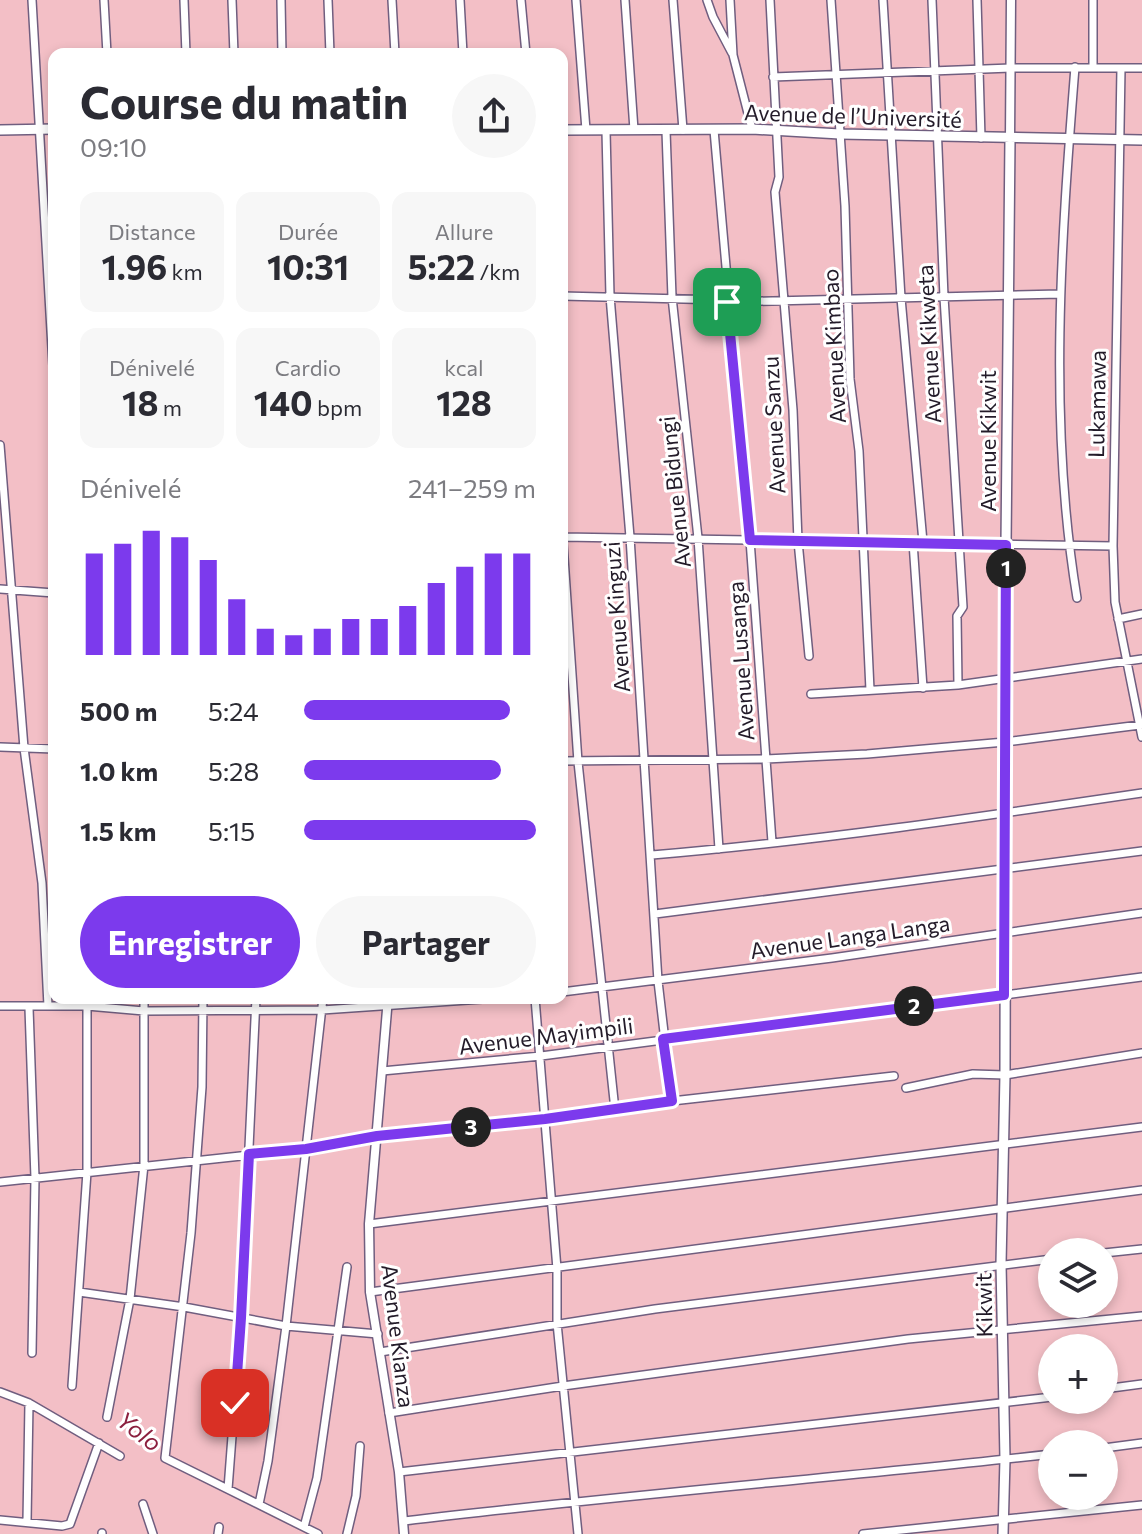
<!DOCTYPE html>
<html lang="fr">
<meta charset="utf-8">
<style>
:root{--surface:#fff;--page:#f7f7f7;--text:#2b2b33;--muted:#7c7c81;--accent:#7c3aed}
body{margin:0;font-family:Commissioner,sans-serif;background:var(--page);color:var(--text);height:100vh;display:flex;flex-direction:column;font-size:30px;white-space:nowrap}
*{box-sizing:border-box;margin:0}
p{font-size:26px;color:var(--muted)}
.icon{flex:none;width:44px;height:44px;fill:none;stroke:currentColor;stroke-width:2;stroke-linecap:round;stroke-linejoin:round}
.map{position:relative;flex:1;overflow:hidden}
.details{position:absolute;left:48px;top:48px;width:520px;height:956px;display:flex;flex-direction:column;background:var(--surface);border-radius:16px;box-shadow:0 4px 12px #0003}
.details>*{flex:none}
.fabs{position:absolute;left:1038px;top:1238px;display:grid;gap:16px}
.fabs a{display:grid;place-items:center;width:80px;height:80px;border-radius:50%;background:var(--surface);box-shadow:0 4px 12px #0003;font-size:40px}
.pin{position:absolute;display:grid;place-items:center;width:68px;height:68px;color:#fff;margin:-34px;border-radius:16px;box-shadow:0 4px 12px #0006}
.km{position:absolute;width:40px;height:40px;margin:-20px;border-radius:50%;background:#222;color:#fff;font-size:22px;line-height:40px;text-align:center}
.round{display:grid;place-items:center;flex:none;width:84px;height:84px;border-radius:42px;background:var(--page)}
.head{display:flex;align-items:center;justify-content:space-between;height:136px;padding:0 32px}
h1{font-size:44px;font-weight:700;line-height:60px}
.metrics{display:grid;grid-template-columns:repeat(3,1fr);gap:12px;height:136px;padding:8px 32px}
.metrics div{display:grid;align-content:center;border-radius:16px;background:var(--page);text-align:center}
.metrics b{font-size:34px;font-weight:700}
.metrics small{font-size:22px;font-weight:400}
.metrics p{font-size:22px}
.chart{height:224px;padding:16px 32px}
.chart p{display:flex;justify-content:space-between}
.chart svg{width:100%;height:144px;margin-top:8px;stroke:var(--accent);stroke-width:6}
.primary-button{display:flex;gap:16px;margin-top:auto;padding:16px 32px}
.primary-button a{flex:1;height:92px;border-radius:48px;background:var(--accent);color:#fff;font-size:32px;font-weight:700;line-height:92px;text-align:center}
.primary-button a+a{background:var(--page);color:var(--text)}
ul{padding:0 32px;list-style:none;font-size:26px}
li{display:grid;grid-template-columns:128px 96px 1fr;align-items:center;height:60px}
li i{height:20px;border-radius:10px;background:var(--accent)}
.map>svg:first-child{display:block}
.water{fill:#f3bfc6;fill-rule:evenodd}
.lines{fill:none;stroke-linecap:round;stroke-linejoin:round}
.minor-casing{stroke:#705e7f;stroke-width:10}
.tertiary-casing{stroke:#705e7f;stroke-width:11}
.secondary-casing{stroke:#705e7f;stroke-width:12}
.minor{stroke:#fff;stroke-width:7}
.tertiary{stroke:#fff;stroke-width:8}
.secondary{stroke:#fff;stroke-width:9}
.route-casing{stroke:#fff;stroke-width:16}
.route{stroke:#7c3aed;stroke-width:10}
.labels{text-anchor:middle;stroke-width:6;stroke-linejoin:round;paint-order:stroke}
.street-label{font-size:22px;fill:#231b29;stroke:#fff}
.water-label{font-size:24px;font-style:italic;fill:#8b1f3e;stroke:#fff}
</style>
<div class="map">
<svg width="1142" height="1534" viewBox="0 0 1142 1534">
<rect width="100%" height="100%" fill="#efdffe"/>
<path class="water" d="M0 0H1142V1534H0ZM54 54H562V998H54ZM1052 1252H1104V1304H1052ZM1052 1348H1104V1400H1052ZM1052 1444H1104V1496H1052Z"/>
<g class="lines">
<defs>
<path id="minor" d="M32 0 54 383
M104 0 107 54
M184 0 186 54
M232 0 234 54
M281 0 282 54
M328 0 330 54
M392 0 395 54
M460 0 463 54
M521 0 526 54
M576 0 586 130
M625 0 634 130
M673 0 683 130
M707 0 713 17 732 53
M730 0 733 55 752 129
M770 0 779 177 775 192 793 410 798 541 809 656
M831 0 845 206 850 379 859 451 870 690
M883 0 901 298 923 542
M932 0 944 297 963 607 957 616 958 685
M977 0 981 138
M1075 67C1061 243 1048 423 1077 598
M1093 67V0
M1121 68 1113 546 1115 602 1142 737
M773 77 1011 68H1142
M714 130 750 540 772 842
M606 131 610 296 630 537 658 981 672 1101
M666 131 672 297 698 538 719 849
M562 296 724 300 727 302 1060 294
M0 445 24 748 42 883 48 1006
M562 528 578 762 615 1110
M562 537 1113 546
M913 542 923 688
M0 589 54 593
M1118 619 1142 614
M811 694 958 685 1142 659
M0 747 54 749
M562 761 766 759 867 754 1005 742 1140 725
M652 855C816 841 979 817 1142 793
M655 914 1142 851
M562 992 832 958 1142 913
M203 998 202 1087 191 1233 165 1458 318 1534
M535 998 557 1269V1323L578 1534
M0 1006H87L144 1011 322 1010 497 998
M29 1008 35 1178 32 1353
M382 1071 541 1056 1142 977
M906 1088 973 1074 1005 1075 1142 1053
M0 1182 306 1149 377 1136 545 1119 672 1101 894 1076
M369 1224 1142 1127
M1104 1253 1142 1249
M79 1292 184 1307 286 1326 378 1334
M370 1292 1142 1190
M380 1352 655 1309 1052 1259
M72 1386 87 1172V1006
M1104 1389 1142 1384
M0 1392 29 1403 120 1456
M389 1413 563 1386 908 1339 1142 1316
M107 1417 130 1299 144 1165V998
M1104 1448 1142 1443
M399 1472 1052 1397
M228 1489 241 1318 256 998
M143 1504 153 1534
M259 1504 268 1461 286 1326 323 998
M0 1520 62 1526 70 1524 99 1443
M27 1521 29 1403
M404 1521C620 1495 836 1478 1052 1454
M304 1527 317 1478 347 1267
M102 1533V1534
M218 1534 219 1527
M347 1534 356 1496 360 1446
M863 1534 1142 1505"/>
<path id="tertiary" d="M1010 138 1011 0
M388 998 369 1224 370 1292 399 1472 404 1534"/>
<path id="secondary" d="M0 130 54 129
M562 130 752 129 840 134 1142 140
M1003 1534 1005 1459 1001 1264 1005 1075 1006 545 1010 138"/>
</defs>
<use href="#minor" class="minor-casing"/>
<use href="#tertiary" class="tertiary-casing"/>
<use href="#secondary" class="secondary-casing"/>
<use href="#minor" class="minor"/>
<use href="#tertiary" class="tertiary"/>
<use href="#secondary" class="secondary"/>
</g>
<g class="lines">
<defs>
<path id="route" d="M235 1403 241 1318 249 1154 306 1149 377 1136 545 1119 672 1101 663 1039 1004 995 1006 545 750 540 727 302"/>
</defs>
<use href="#route" class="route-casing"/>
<use href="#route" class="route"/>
</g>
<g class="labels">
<g class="street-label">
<text transform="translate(853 116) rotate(2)" y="8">Avenue de l’Université</text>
<text transform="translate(929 344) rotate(-93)" y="8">Avenue Kikweta</text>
<text transform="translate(834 346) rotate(-93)" y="8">Avenue Kimbao</text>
<text transform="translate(1097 404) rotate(-89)" y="8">Lukamawa</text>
<text transform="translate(774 425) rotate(-93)" y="8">Avenue Sanzu</text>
<text transform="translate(988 441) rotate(-90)" y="8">Avenue Kikwit</text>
<text transform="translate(675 492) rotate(-96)" y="8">Avenue Bidungi</text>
<text transform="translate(617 617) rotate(-94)" y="8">Avenue Kinguzi</text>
<text transform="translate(741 661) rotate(-94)" y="8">Avenue Lusanga</text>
<text transform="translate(850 937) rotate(-8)" y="8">Avenue Langa Langa</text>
<text transform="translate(546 1036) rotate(-7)" y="8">Avenue Mayimpili</text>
<text transform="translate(984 1305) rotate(-91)" y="8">Kikwit</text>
<text transform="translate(398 1336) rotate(83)" y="8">Avenue Kianza</text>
</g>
<g class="water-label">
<text transform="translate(139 1432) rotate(37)" y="8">Yolo</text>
</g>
</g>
</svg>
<div class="fabs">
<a><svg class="icon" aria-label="layers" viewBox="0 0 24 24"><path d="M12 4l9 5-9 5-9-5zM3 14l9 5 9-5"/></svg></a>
<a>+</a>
<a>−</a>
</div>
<div class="pin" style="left:727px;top:302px;background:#1e9e55"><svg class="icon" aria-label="arrive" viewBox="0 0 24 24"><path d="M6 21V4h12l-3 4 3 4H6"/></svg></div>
<div class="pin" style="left:235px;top:1403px;background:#d93025"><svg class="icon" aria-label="check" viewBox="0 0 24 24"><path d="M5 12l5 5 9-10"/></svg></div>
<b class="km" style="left:1006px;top:568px">1</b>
<b class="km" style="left:914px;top:1006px">2</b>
<b class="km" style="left:471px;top:1127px">3</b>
<section class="details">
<div class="head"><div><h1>Course du matin</h1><p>09:10</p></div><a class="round"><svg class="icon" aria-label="share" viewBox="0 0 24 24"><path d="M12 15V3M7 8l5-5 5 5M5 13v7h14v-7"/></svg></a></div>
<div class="metrics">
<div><p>Distance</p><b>1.96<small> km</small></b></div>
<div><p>Durée</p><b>10:31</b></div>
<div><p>Allure</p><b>5:22<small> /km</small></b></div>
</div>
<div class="metrics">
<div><p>Dénivelé</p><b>18<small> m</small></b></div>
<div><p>Cardio</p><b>140<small> bpm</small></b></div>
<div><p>kcal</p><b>128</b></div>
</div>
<div class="chart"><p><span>Dénivelé</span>241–259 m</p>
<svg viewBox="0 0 160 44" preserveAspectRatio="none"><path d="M5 44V13M15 44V10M25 44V6M35 44V8M45 44V15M55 44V27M65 44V36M75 44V38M85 44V36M95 44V33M105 44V33M115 44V29M125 44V22M135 44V17M145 44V13M155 44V13"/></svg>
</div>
<ul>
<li><b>500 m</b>5:24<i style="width:89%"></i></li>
<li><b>1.0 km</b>5:28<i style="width:85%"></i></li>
<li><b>1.5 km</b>5:15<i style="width:100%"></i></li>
</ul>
<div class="primary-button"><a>Enregistrer</a><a>Partager</a></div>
</section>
</div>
